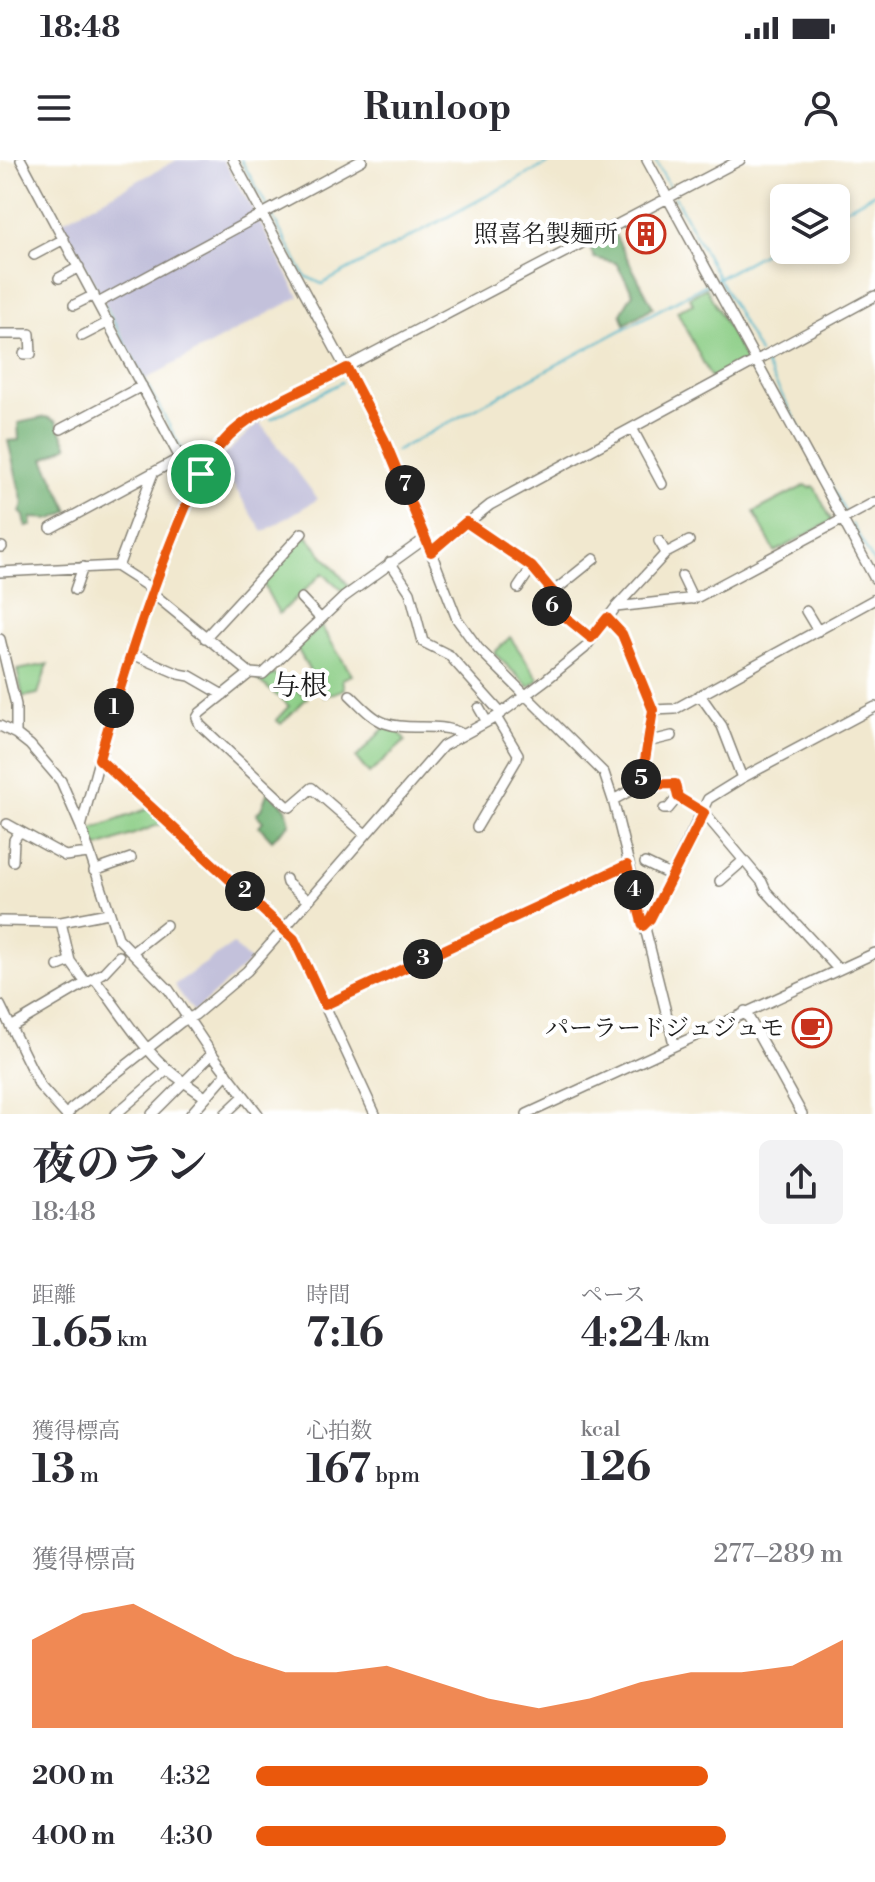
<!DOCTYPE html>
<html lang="ja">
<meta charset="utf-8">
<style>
:root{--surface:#fff;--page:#f2f2f3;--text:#2b2b33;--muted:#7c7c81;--accent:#ea580c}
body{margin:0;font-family:"Libre Bodoni","Noto Serif JP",serif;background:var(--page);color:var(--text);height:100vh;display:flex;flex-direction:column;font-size:30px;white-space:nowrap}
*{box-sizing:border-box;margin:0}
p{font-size:26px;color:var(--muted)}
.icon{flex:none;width:44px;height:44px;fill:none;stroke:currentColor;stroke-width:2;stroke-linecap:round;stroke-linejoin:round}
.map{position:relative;height:954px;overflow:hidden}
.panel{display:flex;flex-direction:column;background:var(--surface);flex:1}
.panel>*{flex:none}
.buttons{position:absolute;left:770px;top:24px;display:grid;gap:16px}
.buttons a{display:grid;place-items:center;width:80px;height:80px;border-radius:12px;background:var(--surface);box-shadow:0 4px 12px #0003;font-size:40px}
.pin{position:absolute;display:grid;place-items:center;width:68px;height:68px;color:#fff;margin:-34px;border:4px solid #fff;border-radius:50%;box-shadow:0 2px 8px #0007}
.km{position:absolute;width:40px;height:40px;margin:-20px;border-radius:50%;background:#222;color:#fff;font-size:22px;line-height:40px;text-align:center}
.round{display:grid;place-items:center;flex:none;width:84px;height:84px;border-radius:12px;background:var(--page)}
.headline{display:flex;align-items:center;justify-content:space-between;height:136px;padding:0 32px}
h1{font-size:44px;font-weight:700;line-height:60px}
.metrics{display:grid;grid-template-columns:repeat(3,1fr);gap:12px;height:136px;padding:8px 32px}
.metrics div{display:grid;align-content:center}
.metrics b{font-size:40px;font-weight:700}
.metrics small{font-size:22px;font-weight:400}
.metrics p{font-size:22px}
.chart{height:224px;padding:16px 32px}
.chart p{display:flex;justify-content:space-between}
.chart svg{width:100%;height:144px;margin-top:8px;fill:var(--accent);opacity:.7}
ul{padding:0 32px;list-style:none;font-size:26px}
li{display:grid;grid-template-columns:128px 96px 1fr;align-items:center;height:60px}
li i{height:20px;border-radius:10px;background:var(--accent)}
.status{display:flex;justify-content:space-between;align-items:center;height:56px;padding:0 40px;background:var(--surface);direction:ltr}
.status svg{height:22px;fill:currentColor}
header{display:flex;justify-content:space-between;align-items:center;height:104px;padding:0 32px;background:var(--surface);font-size:36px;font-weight:700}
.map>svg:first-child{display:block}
.industrial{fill:#c3c1db}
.green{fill:#8bcd85;stroke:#547450;stroke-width:2}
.forest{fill:#70b072;stroke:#466647;stroke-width:2}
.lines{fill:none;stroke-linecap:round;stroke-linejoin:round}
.stream{stroke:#49b2c7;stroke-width:2}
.minor-casing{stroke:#868276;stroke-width:12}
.minor{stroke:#fff;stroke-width:9}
.route-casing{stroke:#fff;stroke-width:16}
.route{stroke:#ea580c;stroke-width:10}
.labels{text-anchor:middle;stroke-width:8;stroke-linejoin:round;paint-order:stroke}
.poi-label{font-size:24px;fill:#1c1c1c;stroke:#fff;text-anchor:end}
.quarter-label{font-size:28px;fill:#1c1c1c;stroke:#fff}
</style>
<div class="status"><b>18:48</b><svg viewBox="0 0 49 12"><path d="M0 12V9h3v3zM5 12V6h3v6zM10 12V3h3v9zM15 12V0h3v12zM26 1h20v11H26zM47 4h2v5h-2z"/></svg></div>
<header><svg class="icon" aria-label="menu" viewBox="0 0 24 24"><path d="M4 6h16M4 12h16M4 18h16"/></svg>Runloop<svg class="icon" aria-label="person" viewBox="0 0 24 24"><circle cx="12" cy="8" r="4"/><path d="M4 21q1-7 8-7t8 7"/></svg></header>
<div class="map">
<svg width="875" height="954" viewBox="0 0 875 954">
<rect width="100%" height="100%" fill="#fff"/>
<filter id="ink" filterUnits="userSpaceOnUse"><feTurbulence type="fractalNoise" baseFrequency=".0125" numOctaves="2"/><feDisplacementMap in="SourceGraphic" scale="16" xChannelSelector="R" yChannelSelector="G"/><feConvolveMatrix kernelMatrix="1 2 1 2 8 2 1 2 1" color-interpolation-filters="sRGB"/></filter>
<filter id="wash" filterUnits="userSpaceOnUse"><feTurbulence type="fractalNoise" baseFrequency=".006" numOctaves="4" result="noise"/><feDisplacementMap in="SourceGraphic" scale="32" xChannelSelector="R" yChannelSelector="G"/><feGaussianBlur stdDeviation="1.8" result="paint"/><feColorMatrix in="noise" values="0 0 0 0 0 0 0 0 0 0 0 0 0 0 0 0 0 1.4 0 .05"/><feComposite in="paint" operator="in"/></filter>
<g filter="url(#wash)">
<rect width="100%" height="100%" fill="#f1e8cf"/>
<path class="industrial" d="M177 0H223L250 44 299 137 146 219 62 61Z
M259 262 318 339 263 372 218 301Z
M233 784 250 801 194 852 174 825Z"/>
<path class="green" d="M706 128 747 202 712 220 677 151 693 144 690 137Z
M806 325 810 328 814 326 832 361 775 392 754 352Z
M306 375 350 427 344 432 323 413 279 454 261 420Z
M321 466 352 515 342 519 344 529 324 537 297 488Z
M510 477 538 518V521L529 527 494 493Z
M48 504 38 534 23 537 17 510Z
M274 514 307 538 281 564 276 560 289 546 258 520Z
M386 566 399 571 405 581 369 614 356 598Z
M150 648 164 663 96 688 89 670Z"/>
<path class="forest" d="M615 75 653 147 625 164 621 153 633 133 616 103 594 98 590 88Z
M46 257 56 261 68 286 44 299 69 351 53 359 31 358 32 366H26L24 356 20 352 23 344 8 281 19 280 18 263Z
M268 631 286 648 290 663 272 680 259 666 263 661 256 654 261 649Z"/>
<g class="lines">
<path class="stream" d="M26 0 97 131
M241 0 268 48
M655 0 672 31
M675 37 759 193
M271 54 305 116 322 124 554 0
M836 54 875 33
M715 120 784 82
M104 144 187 299H193
M764 202 846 353
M271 259 342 222
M396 291 709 123
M852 364 875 405"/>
</g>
</g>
<g filter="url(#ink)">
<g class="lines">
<defs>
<path id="minor" d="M21 0 180 298 186 307 201 314
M233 0 384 279 406 328 457 459 478 488 604 613 613 640 674 884
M647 0 875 419
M34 95 64 79
M59 118 79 107
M98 143 362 0
M74 145 94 135
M0 174H30L31 194H24
M82 176 109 162
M632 268 662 324
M61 269 142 226
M466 362 532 407 553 432 546 441 591 478
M51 368 180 298
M659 381 666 393
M0 387H2
M431 392 490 345 875 136
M390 402 410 432 423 482 449 495 501 553
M118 407 153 313
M0 412 116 406 147 426 151 432 250 513 263 514 344 437 426 378
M682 416 693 439
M518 428 532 407
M75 430 83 407
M553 432 594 399
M301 438 321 459
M616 447 666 393 689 381
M806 451 818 471
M607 458 622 474 653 550 675 549 875 439
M205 478 302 373
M0 479 16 545V574
M130 493 179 514 190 516 223 535
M250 513 200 553 197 558 200 565 286 645 290 647 312 628 365 674
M350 535C360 544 371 558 385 563 409 572 438 561 462 574
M700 535 722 566 742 618
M479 548 487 562
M0 566 16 574 30 585 61 621 81 667 118 778 169 830 212 894 258 954
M647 582 672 576
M99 599 294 779 375 954
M641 625 675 624 678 637 704 653 762 722 766 731 838 809
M613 640 641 625 653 550
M664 649H668L678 637
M7 664 65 696 88 693
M81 667C106 573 132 479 169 388 181 356 193 322 213 295 230 272 251 259 274 245L740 0
M477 667 517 599 518 594 496 557
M13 701 14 680 19 672
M645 703 672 716
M94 711 131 698
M286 719 287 723 308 741
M720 721 744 700
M0 761 61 762 108 753
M61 762 70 801 86 823
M643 766 650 759 708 639 742 618 875 547
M132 792 166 765
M58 806 70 801
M94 818C124 855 144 895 184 922L152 954
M0 845 40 926 65 954
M325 845 627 705
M745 851 802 954
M11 867 104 812 119 796
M205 937 184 922 212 894
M68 954 71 949 181 862 195 855 247 811 443 586 496 557 547 519 585 488 616 447 696 438 875 342
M116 954 167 910
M191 954 227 913
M225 954 244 936
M527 954 875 793"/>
</defs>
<use href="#minor" class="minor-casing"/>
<use href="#minor" class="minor"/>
</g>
</g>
<g class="lines" filter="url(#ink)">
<defs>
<path id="route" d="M347 208 384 279 431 392 466 362 532 407 553 432 546 441 591 478 607 458 622 474 653 550 641 625 675 624 678 637 704 653 650 759 643 766 627 705 325 845 294 779 99 599C120 526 142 455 170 385 187 343 203 295 240 266 271 242 311 227 347 208Z"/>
</defs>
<use href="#route" class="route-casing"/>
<use href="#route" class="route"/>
</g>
<defs>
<symbol id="building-ring" viewBox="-11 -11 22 22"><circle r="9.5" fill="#fff" stroke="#c8321e" stroke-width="1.5"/><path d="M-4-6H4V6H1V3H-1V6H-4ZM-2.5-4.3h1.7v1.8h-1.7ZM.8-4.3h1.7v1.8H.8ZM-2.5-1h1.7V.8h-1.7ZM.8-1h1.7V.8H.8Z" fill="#c8321e"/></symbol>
<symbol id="cafe-ring" viewBox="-11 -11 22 22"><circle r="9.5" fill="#fff" stroke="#c8321e" stroke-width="1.5"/><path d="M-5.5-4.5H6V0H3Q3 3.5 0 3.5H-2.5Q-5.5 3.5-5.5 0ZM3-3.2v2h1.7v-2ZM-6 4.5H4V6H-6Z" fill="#c8321e"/></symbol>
</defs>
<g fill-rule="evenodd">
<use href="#building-ring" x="624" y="52" width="44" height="44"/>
<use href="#cafe-ring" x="790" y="846" width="44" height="44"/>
</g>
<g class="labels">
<g class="poi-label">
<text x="618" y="82">照喜名製麺所</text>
<text x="784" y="876">パーラードジュジュモ</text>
</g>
<g class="quarter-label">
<text x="300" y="535">与根</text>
</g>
</g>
</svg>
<div class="buttons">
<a><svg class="icon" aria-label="layers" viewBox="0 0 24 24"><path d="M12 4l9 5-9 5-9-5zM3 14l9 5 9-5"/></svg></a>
</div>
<div class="pin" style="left:201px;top:314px;background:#1e9e55"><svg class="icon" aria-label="arrive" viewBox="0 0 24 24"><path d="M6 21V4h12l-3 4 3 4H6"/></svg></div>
<b class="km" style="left:114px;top:548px">1</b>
<b class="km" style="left:245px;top:731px">2</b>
<b class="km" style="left:423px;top:799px">3</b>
<b class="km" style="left:634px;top:730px">4</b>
<b class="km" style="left:641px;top:619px">5</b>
<b class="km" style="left:552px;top:446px">6</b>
<b class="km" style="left:405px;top:325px">7</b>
</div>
<section class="panel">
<div class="headline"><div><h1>夜のラン</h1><p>18:48</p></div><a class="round"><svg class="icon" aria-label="share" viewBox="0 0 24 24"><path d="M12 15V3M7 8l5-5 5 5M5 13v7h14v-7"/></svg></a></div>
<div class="metrics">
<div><p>距離</p><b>1.65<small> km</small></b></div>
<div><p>時間</p><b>7:16</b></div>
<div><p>ペース</p><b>4:24<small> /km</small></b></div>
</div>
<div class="metrics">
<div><p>獲得標高</p><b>13<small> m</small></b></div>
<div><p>心拍数</p><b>167<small> bpm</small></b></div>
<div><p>kcal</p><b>126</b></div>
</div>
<div class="chart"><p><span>獲得標高</span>277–289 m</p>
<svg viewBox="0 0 160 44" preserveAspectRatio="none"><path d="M0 44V17L10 9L20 6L30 14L40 22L50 27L60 27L70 25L80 30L90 35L100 38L110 35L120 30L130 27L140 27L150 25L160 17V44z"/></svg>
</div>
<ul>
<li><b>200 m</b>4:32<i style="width:77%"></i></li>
<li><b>400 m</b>4:30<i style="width:80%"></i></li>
</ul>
</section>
